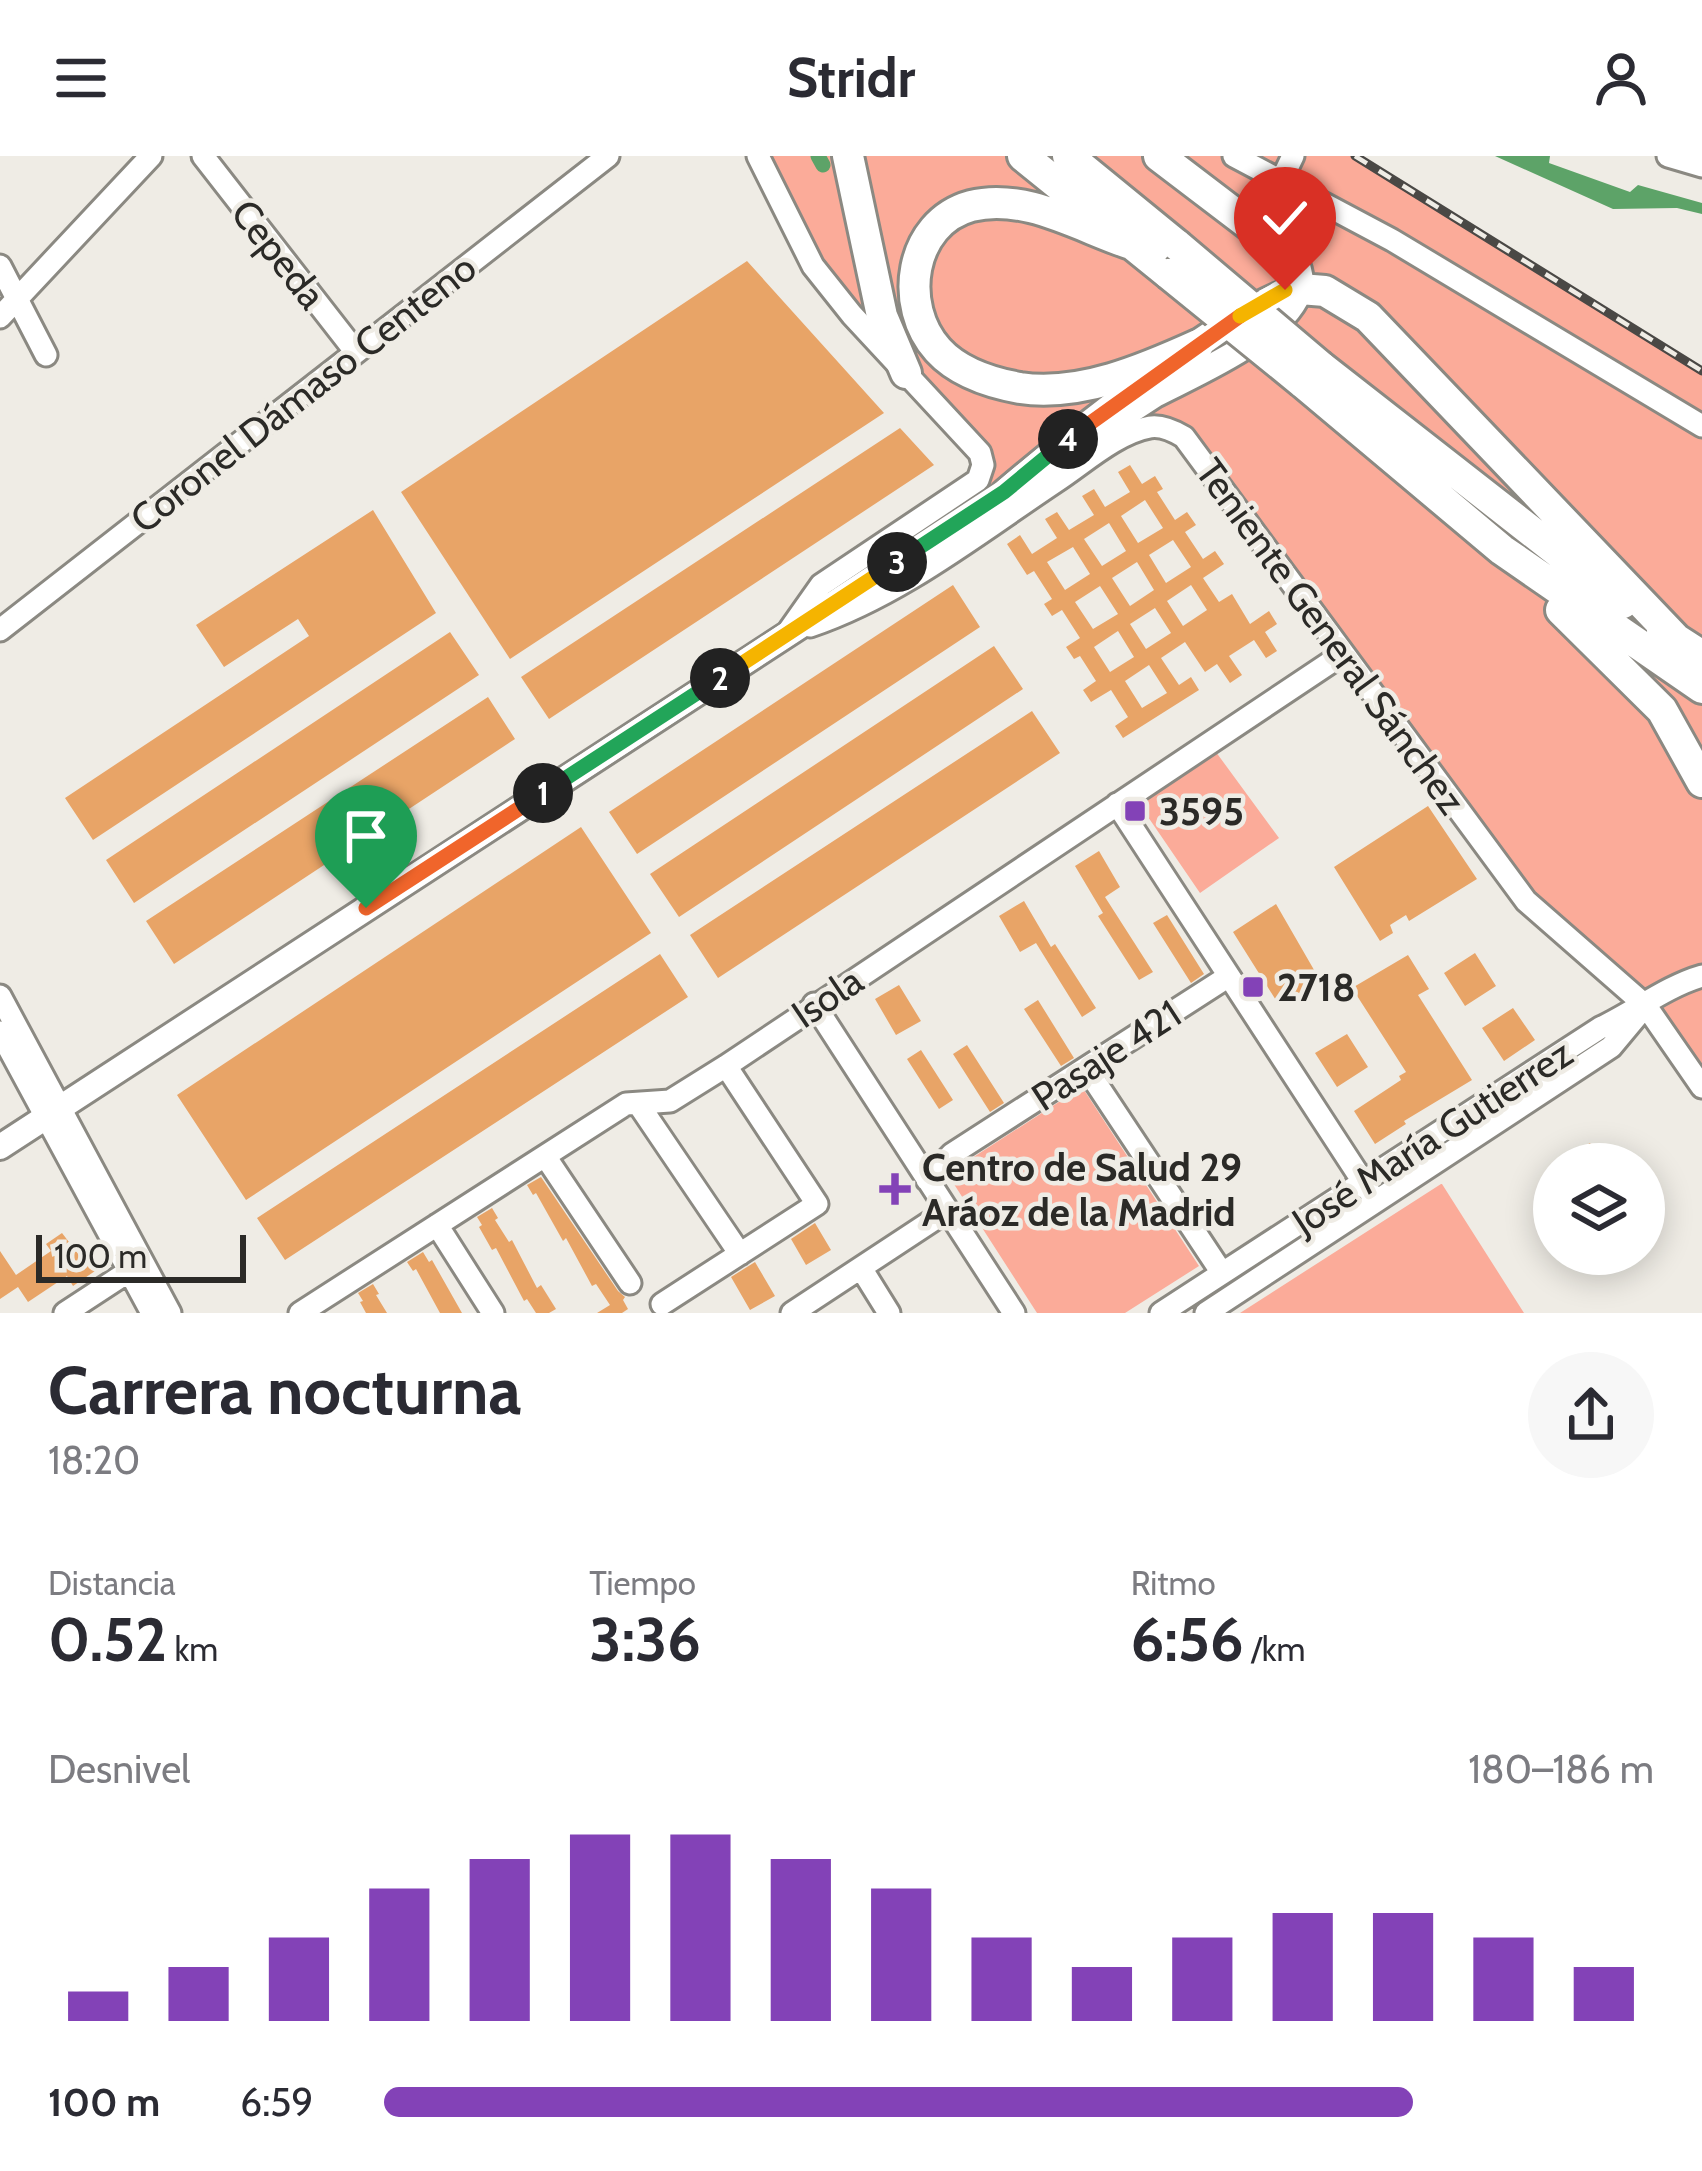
<!DOCTYPE html>
<html lang="es">
<meta charset="utf-8">
<style>
:root{--surface:#fff;--page:#f7f7f7;--text:#2b2b33;--muted:#7c7c81;--accent:#8342b7}
body{margin:0;font-family:Cabin,sans-serif;background:var(--page);color:var(--text);height:100vh;display:flex;flex-direction:column;font-size:45px;white-space:nowrap}
*{box-sizing:border-box;margin:0}
p{font-size:39px;color:var(--muted)}
.icon{flex:none;width:66px;height:66px;fill:none;stroke:currentColor;stroke-width:2;stroke-linecap:round;stroke-linejoin:round}
.map{position:relative;height:1157px;overflow:hidden}
.drawer{display:flex;flex-direction:column;background:var(--surface);flex:1}
.drawer>*{flex:none}
.buttons{position:absolute;left:1533px;top:987px;display:grid;gap:24px}
.buttons a{display:grid;place-items:center;width:132px;height:132px;border-radius:50%;background:var(--surface);box-shadow:0 6px 30px #0003;font-size:60px}
.scale{position:absolute;left:36px;bottom:30px;width:210px;box-sizing:border-box;padding-left:12px;border:6px solid #2b2a27;border-top:0;font-size:33px;line-height:42px;white-space:nowrap;color:#2b2a27;-webkit-text-stroke:9px #efece5;paint-order:stroke}
.pin{position:absolute;display:grid;place-items:center;width:102px;height:102px;color:#fff;margin:-123px -51px;border-radius:50% 50% 50% 0;rotate:-45deg;box-shadow:0 0 12px #0007}
.pin .icon{rotate:45deg}
.km{position:absolute;width:60px;height:60px;margin:-30px;border-radius:50%;background:#222;color:#fff;font-size:33px;line-height:60px;text-align:center}
.round{display:grid;place-items:center;flex:none;width:126px;height:126px;border-radius:63px;background:var(--page)}
.summary{display:flex;align-items:center;justify-content:space-between;height:204px;padding:0 48px}
h1{font-size:66px;font-weight:800;line-height:90px}
.figures{display:grid;grid-template-columns:repeat(3,1fr);gap:18px;height:204px;padding:12px 48px}
.figures div{display:grid;align-content:center}
.figures b{font-size:60px;font-weight:800}
.figures small{font-size:33px;font-weight:400}
.figures p{font-size:33px}
.chart{height:336px;padding:24px 48px}
.chart p{display:flex;justify-content:space-between}
.chart svg{width:100%;height:216px;margin-top:12px;stroke:var(--accent);stroke-width:6}
ul{padding:0 48px;list-style:none;font-size:39px}
li{display:grid;grid-template-columns:192px 144px 1fr;align-items:center;height:90px}
li i{height:30px;border-radius:15px;background:var(--accent)}
header{display:flex;justify-content:space-between;align-items:center;height:156px;padding:0 48px;background:var(--surface);font-size:54px;font-weight:800}
.map>svg:first-child{display:block}
.green{fill:#fbab99}
.water{fill:#5da368}
.lines{fill:none;stroke-linecap:round;stroke-linejoin:round}
.canal{stroke:#5da368;stroke-width:15}
.building{fill:#e8a467;fill-rule:evenodd}
.minor-casing{stroke:#8b8982;stroke-width:27}
.major-casing{stroke:#8b8982;stroke-width:30}
.highway-casing{stroke:#8b8982;stroke-width:36}
.minor{stroke:#fff;stroke-width:21}
.major{stroke:#fff;stroke-width:24}
.highway{stroke:#fff;stroke-width:30}
.rail-casing{stroke:#4a4845;stroke-width:9}
.rail{stroke:#efece5;stroke-width:4.5;stroke-dasharray:14;stroke-linecap:butt}
.highway-bridge-casing{stroke:#8b8982;stroke-width:36;stroke-linecap:butt}
.highway-bridge{stroke:#fff;stroke-width:30}
.split-1-casing{stroke:#fff;stroke-width:24}
.split-2-casing{stroke:#fff;stroke-width:24}
.split-3-casing{stroke:#fff;stroke-width:24}
.split-4-casing{stroke:#fff;stroke-width:24}
.split-5-casing{stroke:#fff;stroke-width:24}
.split-6-casing{stroke:#fff;stroke-width:24}
.split-1{stroke:#f0652b;stroke-width:15}
.split-2{stroke:#22a559;stroke-width:15}
.split-3{stroke:#f5b400;stroke-width:15}
.split-4{stroke:#22a559;stroke-width:15}
.split-5{stroke:#f0652b;stroke-width:15}
.split-6{stroke:#f5b400;stroke-width:15}
.poi-dot{fill:#8342b7;stroke:#efece5;stroke-width:4.5}
.labels{text-anchor:middle;stroke-width:9;stroke-linejoin:round;paint-order:stroke}
.street-label{font-size:39px;fill:#2b2a27;stroke:#efece5}
.poi-label{font-size:39px;font-weight:bold;fill:#2b2a27;stroke:#efece5;text-anchor:start}
</style>
<header><svg class="icon" aria-label="menu" viewBox="0 0 24 24"><path d="M4 6h16M4 12h16M4 18h16"/></svg>Stridr<svg class="icon" aria-label="person" viewBox="0 0 24 24"><circle cx="12" cy="8" r="4"/><path d="M4 21q1-7 8-7t8 7"/></svg></header>
<div class="map">
<svg width="1702" height="1157" viewBox="0 0 1702 1157">
<rect width="100%" height="100%" fill="#efece5"/>
<path class="green" d="M758 0H1355L1702 215V931L1646 850 1526 745 1184 282 1154 270 787 478 821 429 983 309 853 159Z
M1213 592 1279 682 1200 737 1146 658 1145 637Z
M1082 931 1199 1110 1125 1157H1037L950 1022 969 1004Z
M1442 1028 1524 1157H1240L1441 1028Z"/>
<path class="water" d="M1495 0H1550L1549 7 1630 36 1638 29 1702 47V58L1677 52 1613 53Z"/>
<g class="lines">
<path class="canal" d="M818 0 823 9"/>
</g>
<path class="building" d="M747 105 884 257 510 503 401 336Z
M900 272 934 309 549 563 521 521Z
M1130 309 1142 328 1155 320 1163 333 1157 336 1175 364 1187 356 1196 369 1185 376 1203 403 1215 395 1224 408 1203 422 1219 446 1232 438 1250 468 1269 455 1277 468 1265 476 1277 495 1266 502 1254 484 1229 500 1242 519 1230 527 1217 508 1205 516 1185 486 1161 502 1179 529 1191 521 1199 534 1123 582 1115 570 1128 561 1111 534 1091 546 1083 534 1096 525 1080 500 1074 503 1066 491 1080 482 1062 454 1052 460 1044 448 1052 443 1034 415 1027 419 1007 388 1020 379 1032 398 1057 382 1045 363 1057 356 1069 374 1094 359 1082 340 1094 333 1105 351 1130 336 1118 316ZM1145 344 1163 372 1138 387 1121 360ZM1109 367 1126 395 1102 410 1084 383ZM1173 384 1191 411 1166 427 1149 399ZM1073 391 1090 418 1065 434 1047 406ZM1137 406 1154 434 1130 450 1112 422ZM1191 429 1207 454 1183 470 1167 445ZM1100 430 1118 458 1093 473 1075 446ZM1155 452 1171 477 1146 493 1130 468ZM1118 475 1134 501 1110 516 1094 491ZM1149 509 1167 537 1142 552 1125 525Z
M373 354 436 457 93 684 65 642 309 480 298 463 224 511 196 469Z
M953 429 980 471 637 698 609 656Z
M450 476 479 519 134 747 106 704Z
M994 490 1023 533 679 761 650 718Z
M488 541 515 583 174 808 146 765Z
M1032 555 1060 597 718 822 690 779Z
M1428 650 1477 723 1409 765 1406 759 1390 769 1393 777 1380 785 1334 711Z
M581 671 651 777 246 1044 177 939Z
M1099 695 1120 731 1105 741 1153 816 1139 824 1098 760 1103 757 1075 710Z
M1024 745 1051 791 1055 788 1096 852 1082 861 1036 787 1020 796 999 760Z
M1276 748 1321 826 1279 849 1233 776Z
M1167 759 1204 818 1191 827 1153 767Z
M1475 797 1496 830 1465 850 1444 817Z
M660 798 688 841 285 1104 257 1062Z
M1408 799 1429 833 1418 839 1472 924 1404 965 1406 968 1375 988 1354 955 1401 924 1399 920 1406 916 1352 832Z
M899 829 921 865 896 879 875 843Z
M1038 844 1074 902 1061 910 1024 853Z
M1513 852 1535 884 1504 905 1482 872Z
M1347 878 1368 911 1337 931 1315 897Z
M967 889 1004 947 990 956 953 898Z
M921 894 953 944 939 953 907 903Z
M1590 987 1604 1008H1556Z
M541 1021 618 1135 625 1141 623 1144 628 1153 622 1157H597L610 1149 596 1128 592 1130 566 1082 563 1085 536 1037 533 1039 527 1029Z
M492 1052 498 1062 495 1064 509 1086 512 1084 537 1132 541 1129 556 1153 549 1157H536L527 1143 524 1145 496 1092 492 1094 479 1071 482 1069 477 1061Z
M815 1067 831 1094 806 1109 791 1083Z
M62 1077 79 1099 89 1092 95 1115 73 1130 67 1120 28 1146 18 1131 0 1143V1095L16 1119 51 1095 46 1088Z
M423 1096 429 1106 432 1104 462 1157H440L416 1113 413 1115 407 1106Z
M755 1106 775 1140 750 1154 731 1121Z
M373 1128 379 1138 376 1139 387 1157H366L360 1146 363 1145 358 1137Z"/>
<g class="lines">
<defs>
<path id="minor" d="M203 0 355 195
M758 0 813 110 852 159 980 297 983 309 978 324 821 429 790 473
M1234 0 1392 84 1702 270
M1668 0 1702 10
M1282 23 1293 0
M0 110 46 199
M0 161 151 0
M810 470C899 440 977 378 1055 326 1083 308 1116 277 1150 271 1162 269 1174 275 1184 281L1526 745 1646 850 1702 931
M0 474 608 0
M1117 648 1369 1035
M0 840 170 1157
M814 848 1014 1157
M0 876 152 1157
M1086 912 1222 1117
M639 949 740 1098
M545 1000 630 1127
M927 1024 952 998 1229 820
M437 1069 493 1157
M861 1112 889 1157
M662 1148 817 1048 726 910
M65 1157 140 1108
M300 1157 626 948 670 945 726 910 1343 498
M792 1157 947 1055
M1161 1157 1600 872C1634 856 1667 830 1702 820
M1206 1157 1611 891 1641 855"/>
<path id="major" d="M0 991 1155 239C1195 218 1288 179 1300 133 1248 135 1052 295 1004 336"/>
<path id="highway" d="M848 0 882 160 906 217
M1023 0 1169 118
M1068 0 1177 89
M1159 0 1285 96 1296 114 1300 133 1325 135 1368 161 1678 485
M1131 88C1082 72 1025 36 971 50 909 67 898 150 938 194 958 216 992 227 1020 232 1080 241 1145 213 1198 189
M1320 210 1623 447
M1302 226 1502 394 1702 532
M1561 454 1662 554 1702 626
M1662 474 1702 500"/>
</defs>
<use href="#minor" class="minor-casing"/>
<use href="#major" class="major-casing"/>
<use href="#highway" class="highway-casing"/>
<use href="#minor" class="minor"/>
<use href="#major" class="major"/>
<use href="#highway" class="highway"/>
<defs>
<path id="rail" d="M1355 0 1702 215"/>
</defs>
<use href="#rail" class="rail-casing"/>
<use href="#rail" class="rail"/>
<defs>
<path id="highway-bridge" d="M1177 89 1320 210
M1169 118 1302 226"/>
</defs>
<use href="#highway-bridge" class="highway-bridge-casing"/>
<use href="#highway-bridge" class="highway-bridge"/>
</g>
<g class="lines">
<defs>
<path id="split-1" d="M366 752 543 637"/>
<path id="split-2" d="M543 637 720 522"/>
<path id="split-3" d="M720 522 897 406"/>
<path id="split-4" d="M897 406 1004 336 1068 283"/>
<path id="split-5" d="M1068 283 1240 160"/>
<path id="split-6" d="M1240 160 1285 134"/>
</defs>
<use href="#split-1" class="split-1-casing"/>
<use href="#split-2" class="split-2-casing"/>
<use href="#split-3" class="split-3-casing"/>
<use href="#split-4" class="split-4-casing"/>
<use href="#split-5" class="split-5-casing"/>
<use href="#split-6" class="split-6-casing"/>
<use href="#split-1" class="split-1"/>
<use href="#split-2" class="split-2"/>
<use href="#split-3" class="split-3"/>
<use href="#split-4" class="split-4"/>
<use href="#split-5" class="split-5"/>
<use href="#split-6" class="split-6"/>
</g>
<g class="poi-dot">
<rect x="1123" y="643" width="24" height="24" rx="6"/>
<rect x="1241" y="819" width="24" height="24" rx="6"/>
<path d="M889 1015h12v12h12v12h-12v12h-12v-12h-12v-12h12z"/>
</g>
<g class="labels">
<g class="street-label">
<text transform="translate(279 98) rotate(52)" y="14">Cepeda</text>
<text transform="translate(303 237) rotate(-38)" y="14">Coronel Dámaso Centeno</text>
<text transform="translate(1331 480) rotate(54)" y="14">Teniente General Sánchez</text>
<text transform="translate(827 841) rotate(-34)" y="14">Isola</text>
<text transform="translate(1106 899) rotate(-33)" y="14">Pasaje 421</text>
<text transform="translate(1432 981) rotate(-33)" y="14">José María Gutierrez</text>
</g>
<g class="poi-label">
<text x="1159" y="669">3595</text>
<text x="1277" y="845">2718</text>
<text x="922" y="1025">Centro de Salud 29<tspan x="922" dy="45">Aráoz de la Madrid</tspan></text>
</g>
</g>
</svg>
<div class="buttons">
<a><svg class="icon" aria-label="layers" viewBox="0 0 24 24"><path d="M12 4l9 5-9 5-9-5zM3 14l9 5 9-5"/></svg></a>
</div>
<div class="scale">100 m</div>
<div class="pin" style="left:366px;top:752px;background:#1e9e55"><svg class="icon" aria-label="arrive" viewBox="0 0 24 24"><path d="M6 21V4h12l-3 4 3 4H6"/></svg></div>
<div class="pin" style="left:1285px;top:134px;background:#d93025"><svg class="icon" aria-label="check" viewBox="0 0 24 24"><path d="M5 12l5 5 9-10"/></svg></div>
<b class="km" style="left:543px;top:637px">1</b>
<b class="km" style="left:720px;top:522px">2</b>
<b class="km" style="left:897px;top:406px">3</b>
<b class="km" style="left:1068px;top:283px">4</b>
</div>
<section class="drawer">
<div class="summary"><div><h1>Carrera nocturna</h1><p>18:20</p></div><a class="round"><svg class="icon" aria-label="share" viewBox="0 0 24 24"><path d="M12 15V3M7 8l5-5 5 5M5 13v7h14v-7"/></svg></a></div>
<div class="figures">
<div><p>Distancia</p><b>0.52<small> km</small></b></div>
<div><p>Tiempo</p><b>3:36</b></div>
<div><p>Ritmo</p><b>6:56<small> /km</small></b></div>
</div>
<div class="chart"><p><span>Desnivel</span>180–186 m</p>
<svg viewBox="0 0 160 44" preserveAspectRatio="none"><path d="M5 44V38M15 44V33M25 44V27M35 44V17M45 44V11M55 44V6M65 44V6M75 44V11M85 44V17M95 44V27M105 44V33M115 44V27M125 44V22M135 44V22M145 44V27M155 44V33"/></svg>
</div>
<ul>
<li><b>100 m</b>6:59<i style="width:81%"></i></li>
</ul>
</section>
